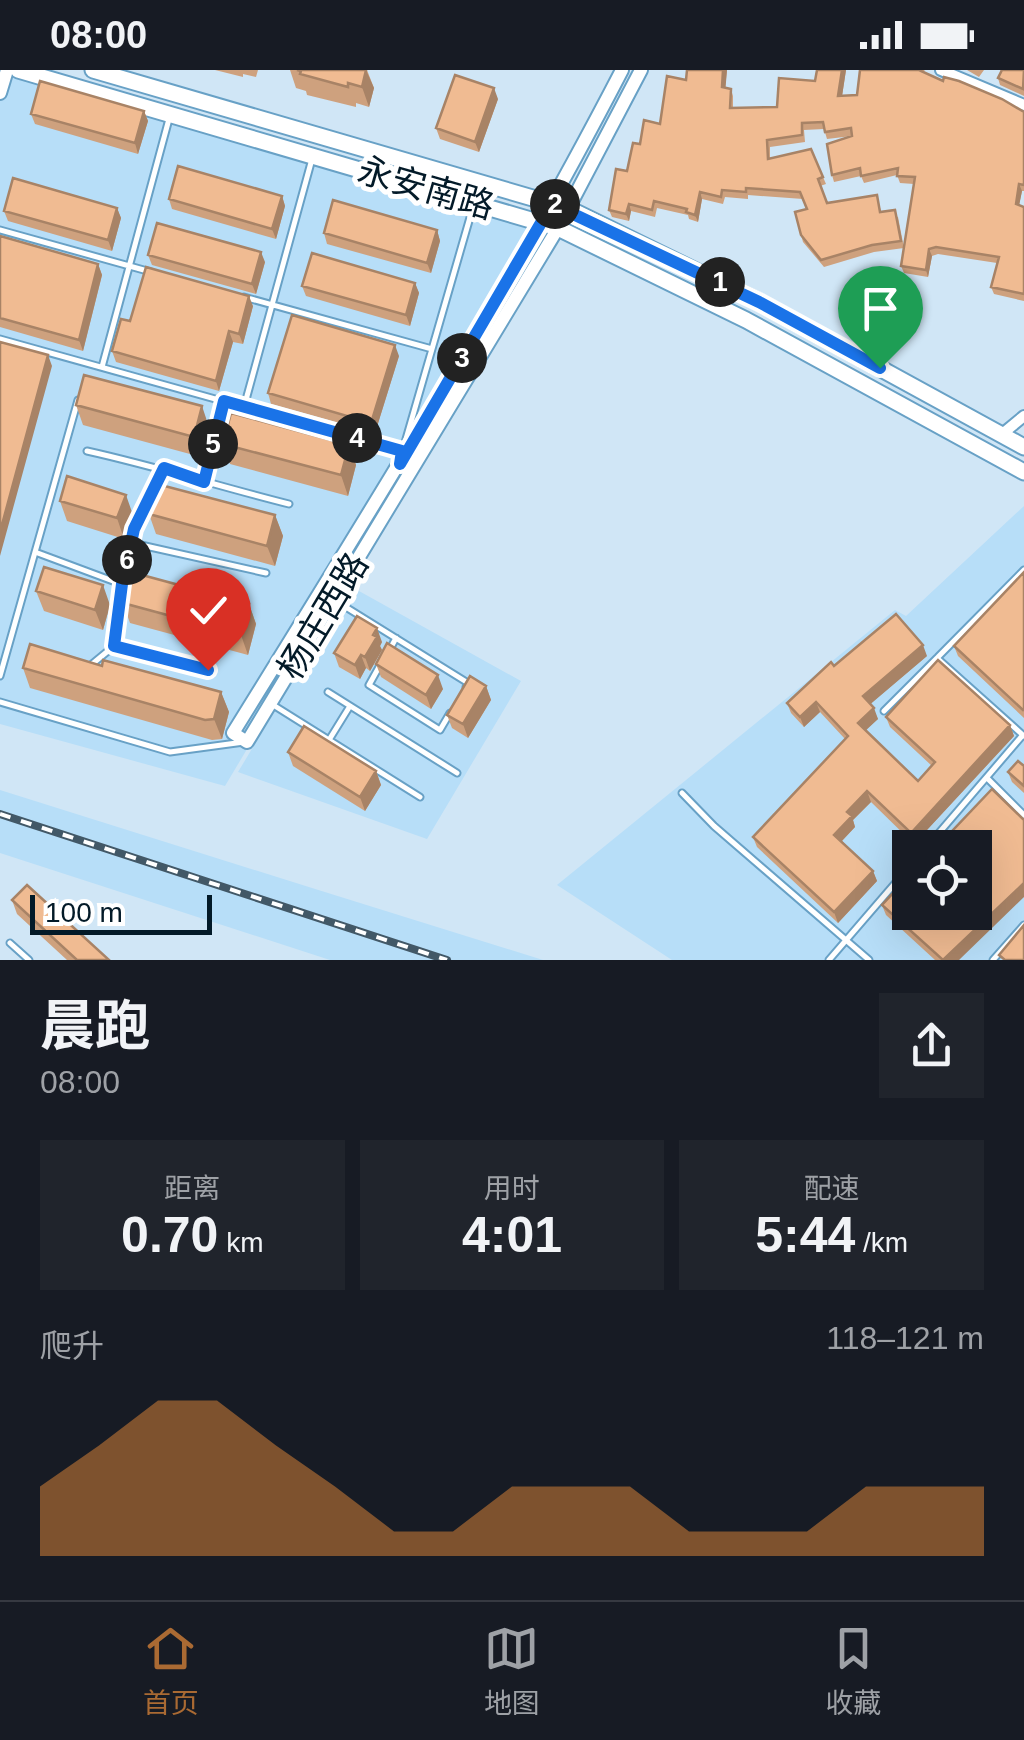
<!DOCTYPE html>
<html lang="zh">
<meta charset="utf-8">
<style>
:root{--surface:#171b24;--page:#20242c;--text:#f1f3f6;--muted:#9ea1a6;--line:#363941;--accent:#aa6a33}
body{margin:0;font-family:Helvetica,"Noto Sans SC",sans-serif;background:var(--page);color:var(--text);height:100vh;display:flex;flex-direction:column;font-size:38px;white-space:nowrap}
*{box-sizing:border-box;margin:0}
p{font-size:32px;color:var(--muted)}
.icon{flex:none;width:55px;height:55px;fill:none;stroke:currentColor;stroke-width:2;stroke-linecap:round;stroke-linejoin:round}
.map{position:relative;height:890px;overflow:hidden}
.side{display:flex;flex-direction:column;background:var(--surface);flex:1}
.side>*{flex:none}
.controls{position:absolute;left:892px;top:760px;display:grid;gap:20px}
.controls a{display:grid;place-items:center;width:100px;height:100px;border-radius:0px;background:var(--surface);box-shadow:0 10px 40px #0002;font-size:50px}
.scale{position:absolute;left:30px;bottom:25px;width:182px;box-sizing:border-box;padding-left:10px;border:5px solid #031a28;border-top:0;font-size:28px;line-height:35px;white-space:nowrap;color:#031a28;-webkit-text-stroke:8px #fff;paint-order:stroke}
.pin{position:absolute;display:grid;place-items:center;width:85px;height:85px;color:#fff;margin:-102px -42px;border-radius:50% 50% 50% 0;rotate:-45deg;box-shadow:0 0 10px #0007}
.pin .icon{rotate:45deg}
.km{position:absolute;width:50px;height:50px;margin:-25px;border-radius:50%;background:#222;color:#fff;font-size:28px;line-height:50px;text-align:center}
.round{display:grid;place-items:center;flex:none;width:105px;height:105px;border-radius:0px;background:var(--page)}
.headline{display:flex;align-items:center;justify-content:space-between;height:170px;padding:0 40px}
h1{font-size:55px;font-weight:700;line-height:75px}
.stats{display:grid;grid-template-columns:repeat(3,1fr);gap:15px;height:170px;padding:10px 40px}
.stats div{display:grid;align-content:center;border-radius:0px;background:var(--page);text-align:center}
.stats b{font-size:50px;font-weight:700}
.stats small{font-size:28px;font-weight:400}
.stats p{font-size:28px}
.chart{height:280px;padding:20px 40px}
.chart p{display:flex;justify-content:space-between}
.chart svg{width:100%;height:180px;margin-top:10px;fill:var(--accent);opacity:.7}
.status{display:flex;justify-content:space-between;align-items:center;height:70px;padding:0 50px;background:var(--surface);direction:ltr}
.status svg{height:28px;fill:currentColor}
.tab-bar{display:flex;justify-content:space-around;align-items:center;height:140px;border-top:2px solid var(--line);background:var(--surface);font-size:28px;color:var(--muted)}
.tab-bar a{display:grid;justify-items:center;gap:5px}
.tab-bar .selected{color:var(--accent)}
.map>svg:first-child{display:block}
.built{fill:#b7def8;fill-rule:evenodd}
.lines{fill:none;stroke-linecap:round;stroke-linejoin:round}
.service-casing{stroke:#68a1c6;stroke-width:9}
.minor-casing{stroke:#68a1c6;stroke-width:14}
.tertiary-casing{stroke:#68a1c6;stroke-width:16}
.primary-casing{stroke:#68a1c6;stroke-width:19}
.service{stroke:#fff;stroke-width:5}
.minor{stroke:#fff;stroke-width:10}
.tertiary{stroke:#fff;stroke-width:12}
.primary{stroke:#fff;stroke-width:15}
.rail-casing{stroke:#425867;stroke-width:8}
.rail{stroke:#fff;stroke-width:4;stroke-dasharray:11;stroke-linecap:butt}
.wall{fill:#cea17e}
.shaded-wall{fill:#a88366}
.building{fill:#f0bb92;stroke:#a88366;stroke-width:2.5}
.route-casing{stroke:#fff;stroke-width:20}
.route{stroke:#1a73e8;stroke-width:12}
.labels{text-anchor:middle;stroke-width:10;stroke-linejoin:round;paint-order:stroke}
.street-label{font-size:35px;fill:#031a28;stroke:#fff}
</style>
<div class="status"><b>08:00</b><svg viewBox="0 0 49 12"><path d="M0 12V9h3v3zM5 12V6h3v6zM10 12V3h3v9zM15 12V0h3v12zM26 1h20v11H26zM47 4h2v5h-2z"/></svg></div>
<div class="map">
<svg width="1024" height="890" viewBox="0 0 1024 890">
<rect width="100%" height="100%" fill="#d0e6f6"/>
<path class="built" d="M0 0H18L558 158 225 716 0 654Z
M1024 436V890H672L557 815 895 540 906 546ZM910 778H975V842H910Z
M350 516 521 611 427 769 238 702Z
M0 720 312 818 543 890H330L0 783Z"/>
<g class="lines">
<defs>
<path id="service" d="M0 160 151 202
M244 227 432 279
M0 269 402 381
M102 297 169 49
M244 337 312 89
M404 376 473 137
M87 381C155 396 221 417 289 434
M204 413 224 331
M132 473 266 503
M35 482 121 514
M336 531 468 613 466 617
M114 576 207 600
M390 579 396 568
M938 587 1024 500
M91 595 114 576 121 514 133 459 164 398
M379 597 369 615 440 660 450 643
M0 606 78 330
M328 622 457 703
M0 632 170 682 244 672
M270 633 420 727
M884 641 937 588 1024 666
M329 670 350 636
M987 708 1024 745
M682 723 714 756 869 890
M926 778 1022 666
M10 873 29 890
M829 890 910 796
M993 890 1024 855"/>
<path id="minor" d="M941 0 1024 35
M1001 365 1024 346"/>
<path id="tertiary" d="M622 0C504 228 368 445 233 663L247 672 558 158 641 0
M0 23 7 0"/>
<path id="primary" d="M18 0 558 158 746 250 1024 402
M93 0 567 138 759 232 1024 377"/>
</defs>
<use href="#service" class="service-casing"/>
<use href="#minor" class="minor-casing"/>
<use href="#tertiary" class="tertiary-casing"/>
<use href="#primary" class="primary-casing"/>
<use href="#service" class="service"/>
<use href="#minor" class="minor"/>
<use href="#tertiary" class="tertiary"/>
<use href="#primary" class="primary"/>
<defs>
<path id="rail" d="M0 744 447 890"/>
</defs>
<use href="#rail" class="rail-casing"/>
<use href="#rail" class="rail"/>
</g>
<path class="wall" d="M215 0H258L256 7 243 4V7Z
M290 0H367L374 18 369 37 356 33V37L307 25 306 21 296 18Z
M687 0H727L725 18 731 19 733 26V38L777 37 815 11 817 0H846L842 26 857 25 860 0H925L923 2 943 11 1024 42V121H1022L1019 135 1024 137V231L994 224 991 217 997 193 938 184 932 186 928 207 904 203 901 196 914 114 900 113 897 105 864 113 861 106 834 112 832 105 852 66 827 69 824 59 804 60 805 72 770 77V88L811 79 826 114 820 116 827 133 877 125 881 142 898 147 904 178 874 182 824 197 803 172 801 165 807 139 803 129 748 125V129L725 127 723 134 702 129 698 152 689 149 688 145 657 138 655 147 631 141 629 151 612 147 609 140 640 74 660 54 686 10Z
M967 0H984L979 7Z
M1000 0H1024V26L1000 15 998 8 1001 1Z
M498 29 479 82 440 69 436 58Z
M144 41 148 51 138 84 35 54 31 44Z
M282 126 285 136 276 169 172 139 169 129Z
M117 138 121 148 112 181 8 151 4 141Z
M437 160 440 171 431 203 327 174 324 163Z
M0 166 98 194 102 205 83 281 0 257Z
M148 185 265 192 256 224 152 195Z
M415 213 419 223 410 256 306 226 302 216Z
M253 236 243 274 233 272 219 321 116 292 112 281 130 251Z
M399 286 375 363 271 334 268 323Z
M76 335 209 357 201 387 83 355Z
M223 374 349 375 356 395 348 426 230 394Z
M60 431 133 445 124 469 67 451Z
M149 444 275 445 283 466 275 496 156 464Z
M1024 502V648L958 586 954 576Z
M36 521 110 535 103 560 44 541Z
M123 533 249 534 256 554 248 585 130 553Z
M382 572 380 576 382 580 370 601 366 598 360 609 339 597 334 583Z
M927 586 870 634 878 649 865 660 918 711 932 696 890 657 886 647 1010 655 1014 666 914 774 871 732 853 750 855 757 842 771 873 801 877 811 838 853 757 777 753 767 845 669 820 642 804 657 791 643 787 633 834 596Z
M376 594 443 619 431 639 381 607Z
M102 596 221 622 229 642 222 669 212 670 30 618 23 598Z
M486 616 491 630 468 668 452 658 447 645Z
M288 682 376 701 381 715 365 741 293 696Z
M1024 696V723L1012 712 1008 702Z
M12 830 109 890H67L17 844Z
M882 835 959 890H935L886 845Z"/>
<path class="shaded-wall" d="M366 0 374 18 369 37 362 17Z
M723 0H727L725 24 722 17Z
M842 0H846L841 33 838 26Z
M494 18 498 29 479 82 475 72Z
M144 41 148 51 138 84 135 73Z
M1019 114 1022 121 1018 141 1016 134Z
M700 122 702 129 698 152 695 145Z
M282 126 285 136 276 169 272 159Z
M629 134 631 141 629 151 626 144Z
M117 138 121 148 112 181 108 170Z
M437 160 440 171 431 203 427 193Z
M929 179 932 186 928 207 926 200Z
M261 182 265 192 256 224 252 214Z
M98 194 102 205 83 281 79 270Z
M415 213 419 223 410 256 406 245Z
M249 226 253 236 243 274 239 264Z
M229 261 233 272 219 321 216 311Z
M395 275 399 286 375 363 371 353Z
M48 285 52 296 0 486V462Z
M202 336 209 357 201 387 194 367Z
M349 375 356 395 348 426 341 405Z
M126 425 133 445 124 469 117 448Z
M275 445 283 466 275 496 267 476Z
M103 515 110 535 103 560 95 540Z
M249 534 256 554 248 585 241 565Z
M377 558 382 572 380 576 382 580 370 601 365 587Z
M923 575 927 586 867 637 863 626Z
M361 585 366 598 360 609 355 595Z
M438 605 443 619 431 639 426 625Z
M486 616 491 630 468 668 463 654Z
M221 622 229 642 222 669 214 649Z
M816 632 820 642 804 657 800 647Z
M874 638 878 649 862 664 858 653Z
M1010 655 1014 666 914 774 911 763Z
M376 701 381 715 365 741 360 727Z
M867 721 871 732 853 750 855 757 838 775 834 765 847 742Z
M873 801 877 811 838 853 834 842Z
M1024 813V827L959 890H944Z"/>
<path class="building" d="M297 0H366L362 17 348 13V17L300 4 301 1Z
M687 0H723L722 17 731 19 730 38 777 37 779 8 815 11 817 0H842L838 26 857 25 860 0H919L943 11 944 7 959 11 1002 29 1024 42V115L1019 114 1016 134 1024 137V224L991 217 999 187 936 177 929 179 926 200 901 196 915 107 897 106 898 98 861 106 860 98 832 105 827 74 852 66 851 58 825 62 823 52 802 53V65L767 70 768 89 811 79 823 107 818 109 827 133 877 125 880 142 895 140 901 171 872 175 821 190 801 165 795 142 807 139 800 122 746 118V122L722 120 721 127 700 122 695 145 686 142 687 139 654 131 652 140 629 134 626 144 609 140 616 99 627 101 633 73 640 74 644 50 660 54 667 6 686 10Z
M1002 0H1024L1023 19 998 8Z
M455 5 494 18 475 72 436 58Z
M40 11 144 41 135 73 31 44Z
M178 96 282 126 272 159 169 129Z
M13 108 117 138 108 170 4 141Z
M333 130 437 160 427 193 324 163Z
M157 153 261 182 252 214 148 185Z
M0 166 98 194 79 270 0 248Z
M312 183 415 213 406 245 302 216Z
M146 197 249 226 239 264 229 261 216 311 112 281 121 249 130 251Z
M292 245 395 275 371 353 268 323Z
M0 272 48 285 0 462Z
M84 305 202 336 194 367 76 335Z
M231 343 349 375 341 405 223 374Z
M67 406 126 425 117 448 60 431Z
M157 414 275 445 267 476 149 444Z
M44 497 103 515 95 540 36 521Z
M131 502 249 534 241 565 123 533Z
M1024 502V639L1023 640 954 576Z
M896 544 923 575 863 626 874 638 858 653 918 711 935 692 886 647 938 590 1010 655 911 763 867 721 847 742 852 746 834 765 873 801 834 842 753 767 848 666 816 632 800 647 787 633 831 592 834 596Z
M357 546 377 558 373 565 377 567 365 587 361 585 355 595 334 583Z
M387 573 438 605 426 625 376 594Z
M30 574 102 596 103 590 221 622 214 649 205 650 23 598Z
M470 606 486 616 463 654 447 645Z
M304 656 376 701 360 727 288 682Z
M1018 691 1024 696V716L1008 702Z
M992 719 1024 750V813L943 890 882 835 910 805V842H975V778H936Z
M27 815 109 890H77L12 830Z
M1024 855V890H1005L999 885Z"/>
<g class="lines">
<defs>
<path id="route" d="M208 600 114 576 122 514 134 459 164 398 204 412 224 331 402 381 400 394 552 134 759 232 880 298"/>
</defs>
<use href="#route" class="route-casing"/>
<use href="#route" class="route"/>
</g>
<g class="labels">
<g class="street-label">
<text transform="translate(426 118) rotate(16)" y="12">永安南路</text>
<text transform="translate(323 546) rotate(-59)" y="12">杨庄西路</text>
</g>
</g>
</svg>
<div class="controls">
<a><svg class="icon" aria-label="locate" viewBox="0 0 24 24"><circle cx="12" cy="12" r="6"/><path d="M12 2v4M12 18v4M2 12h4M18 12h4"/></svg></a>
</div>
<div class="scale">100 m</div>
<div class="pin" style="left:880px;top:298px;background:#1e9e55"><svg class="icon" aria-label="arrive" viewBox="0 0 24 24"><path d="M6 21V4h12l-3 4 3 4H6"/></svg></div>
<div class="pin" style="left:208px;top:600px;background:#d93025"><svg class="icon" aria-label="check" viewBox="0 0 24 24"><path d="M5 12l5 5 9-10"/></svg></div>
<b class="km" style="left:720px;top:212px">1</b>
<b class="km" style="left:555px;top:134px">2</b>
<b class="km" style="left:462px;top:288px">3</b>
<b class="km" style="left:357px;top:368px">4</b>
<b class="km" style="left:213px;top:374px">5</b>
<b class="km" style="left:127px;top:490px">6</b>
</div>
<section class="side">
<div class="headline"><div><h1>晨跑</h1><p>08:00</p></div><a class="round"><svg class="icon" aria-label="share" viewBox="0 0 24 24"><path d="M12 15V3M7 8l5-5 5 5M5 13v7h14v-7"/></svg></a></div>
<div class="stats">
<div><p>距离</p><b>0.70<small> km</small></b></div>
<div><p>用时</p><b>4:01</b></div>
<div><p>配速</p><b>5:44<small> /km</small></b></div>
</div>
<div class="chart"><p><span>爬升</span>118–121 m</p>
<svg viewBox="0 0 160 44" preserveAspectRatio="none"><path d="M0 44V27L10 17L20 6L30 6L40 17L50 27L60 38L70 38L80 27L90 27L100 27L110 38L120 38L130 38L140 27L150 27L160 27V44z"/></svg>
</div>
</section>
<nav class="tab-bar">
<a class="selected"><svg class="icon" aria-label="home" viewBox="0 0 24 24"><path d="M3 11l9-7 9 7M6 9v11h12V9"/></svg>首页</a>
<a><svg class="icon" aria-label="map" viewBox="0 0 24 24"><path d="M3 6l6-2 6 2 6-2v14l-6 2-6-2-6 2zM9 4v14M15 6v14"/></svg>地图</a>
<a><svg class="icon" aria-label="saved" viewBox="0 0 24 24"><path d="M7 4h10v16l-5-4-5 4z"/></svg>收藏</a>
</nav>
